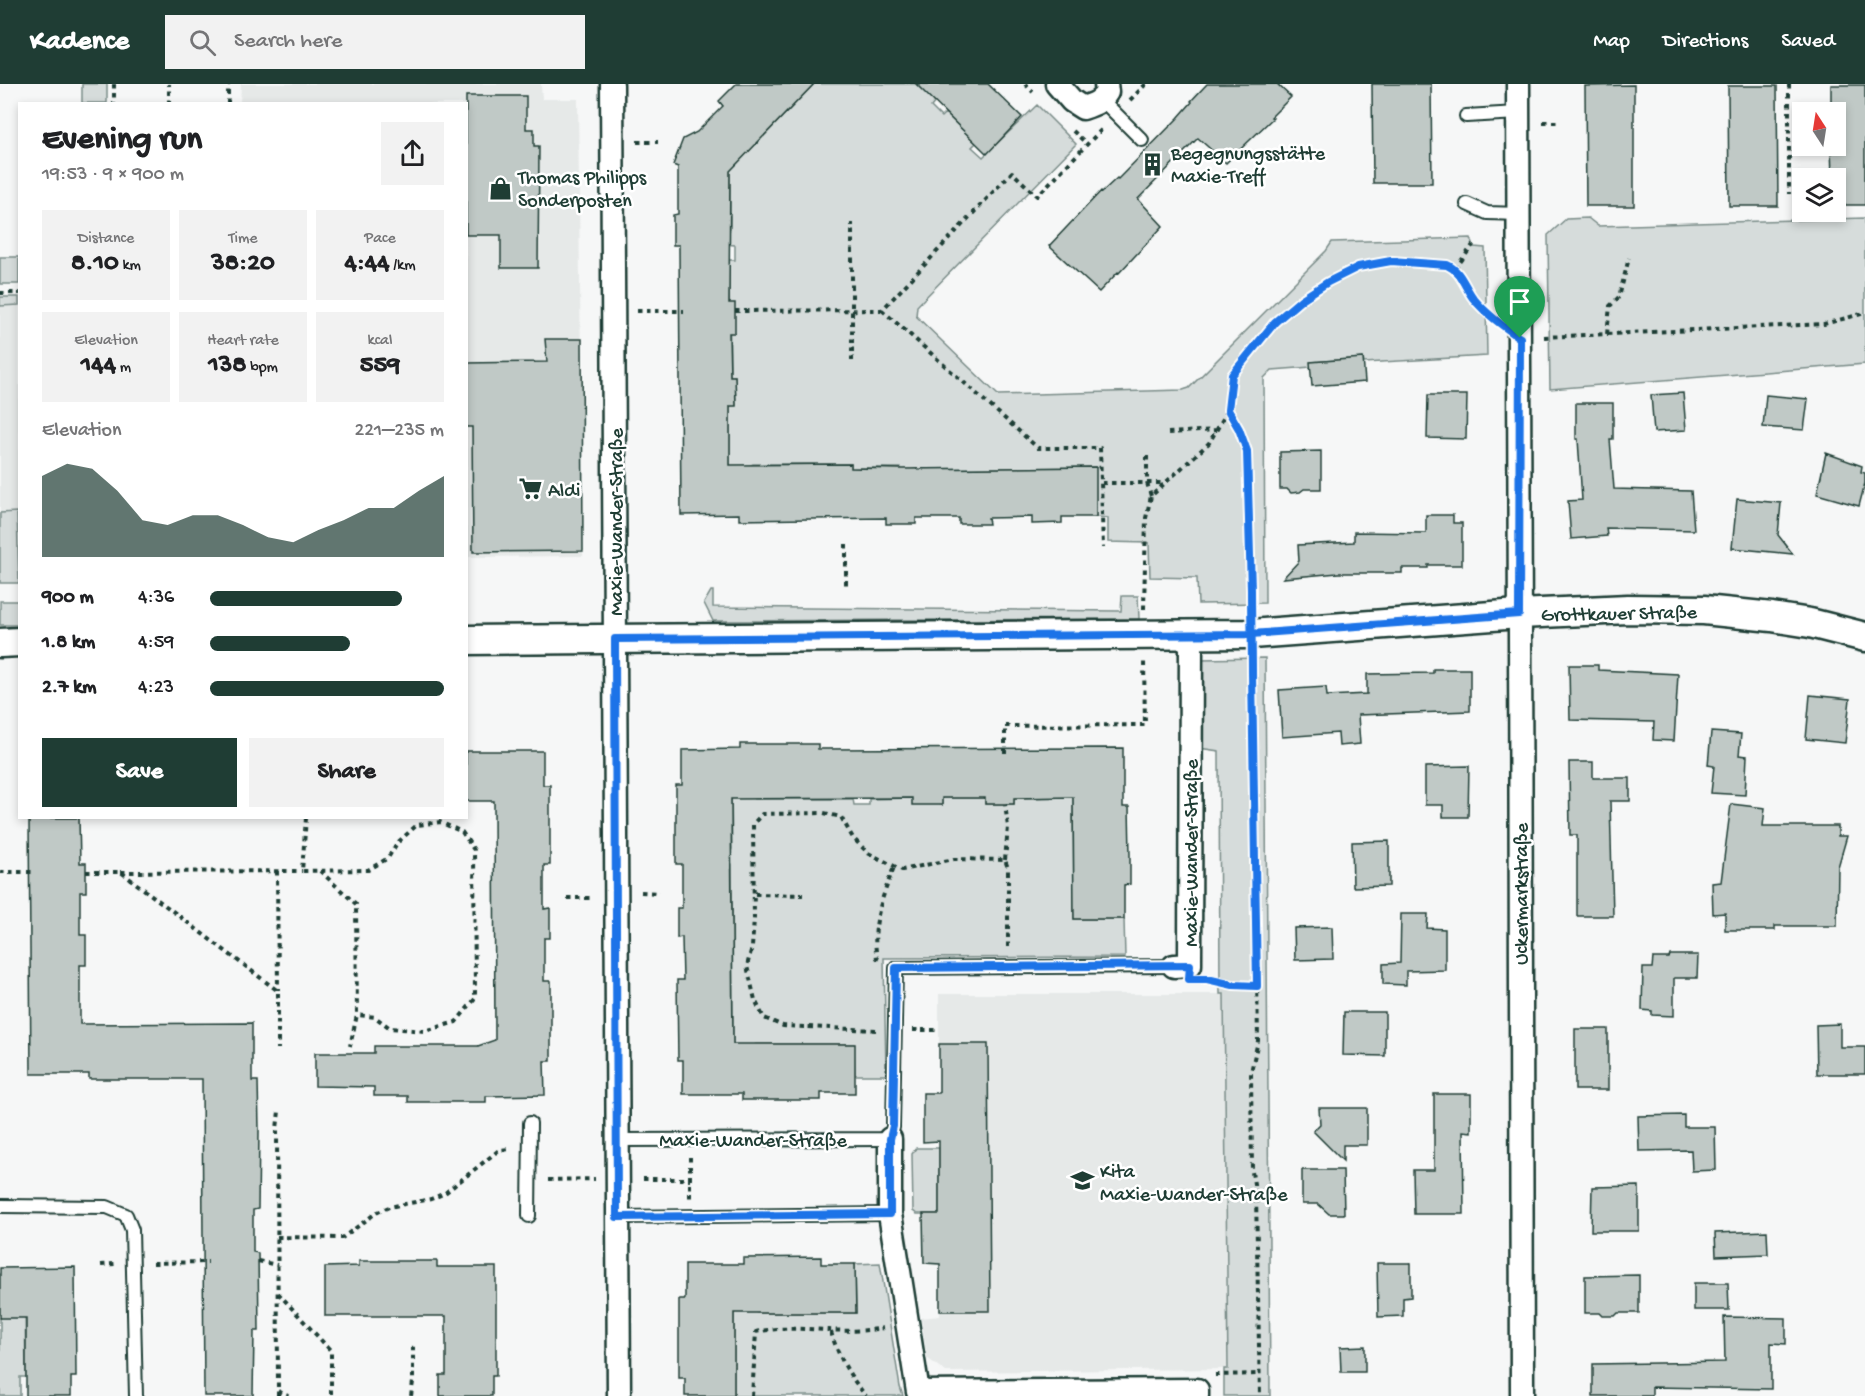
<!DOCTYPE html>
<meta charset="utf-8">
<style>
:root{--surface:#fff;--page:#f2f2f2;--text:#202124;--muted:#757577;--accent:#1f3d34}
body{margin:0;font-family:"Gochi Hand",sans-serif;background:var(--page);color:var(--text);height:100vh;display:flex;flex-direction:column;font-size:22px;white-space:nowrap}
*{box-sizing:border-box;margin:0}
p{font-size:20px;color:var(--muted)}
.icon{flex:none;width:33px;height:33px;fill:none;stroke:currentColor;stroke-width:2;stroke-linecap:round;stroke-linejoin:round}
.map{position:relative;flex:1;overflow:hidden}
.sheet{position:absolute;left:18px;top:18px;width:450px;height:717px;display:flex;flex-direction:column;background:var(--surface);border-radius:0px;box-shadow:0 3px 9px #0003}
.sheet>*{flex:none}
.needle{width:39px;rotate:348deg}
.tools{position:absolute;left:1792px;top:18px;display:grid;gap:12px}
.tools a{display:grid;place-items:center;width:54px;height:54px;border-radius:0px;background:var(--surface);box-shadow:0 3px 9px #0003;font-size:30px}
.pin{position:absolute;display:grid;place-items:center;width:51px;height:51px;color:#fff;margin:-62px -26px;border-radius:50% 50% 50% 0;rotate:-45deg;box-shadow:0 0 6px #0007}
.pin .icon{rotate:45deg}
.round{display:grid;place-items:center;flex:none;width:63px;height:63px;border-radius:0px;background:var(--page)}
.overview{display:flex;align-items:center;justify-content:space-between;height:102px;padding:0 24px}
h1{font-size:33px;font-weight:700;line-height:45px}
.stats{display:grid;grid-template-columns:repeat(3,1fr);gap:9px;height:102px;padding:6px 24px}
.stats div{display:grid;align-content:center;border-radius:0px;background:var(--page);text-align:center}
.stats b{font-size:26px;font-weight:700}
.stats small{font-size:16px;font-weight:400}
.stats p{font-size:16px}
.chart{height:168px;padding:12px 24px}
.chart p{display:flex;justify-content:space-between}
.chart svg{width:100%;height:108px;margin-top:6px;fill:var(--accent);opacity:.7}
.action{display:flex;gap:12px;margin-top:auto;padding:12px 24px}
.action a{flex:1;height:69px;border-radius:0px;background:var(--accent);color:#fff;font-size:24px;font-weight:700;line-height:69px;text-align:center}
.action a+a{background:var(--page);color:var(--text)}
ul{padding:0 24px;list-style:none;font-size:20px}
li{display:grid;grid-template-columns:96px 72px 1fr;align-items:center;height:45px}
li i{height:15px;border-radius:8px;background:var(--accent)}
header{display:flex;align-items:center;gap:36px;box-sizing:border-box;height:84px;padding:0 30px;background:var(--accent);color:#fff}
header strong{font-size:28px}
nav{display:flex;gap:33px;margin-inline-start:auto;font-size:21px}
.search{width:420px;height:54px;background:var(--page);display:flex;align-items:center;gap:15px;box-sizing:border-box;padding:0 21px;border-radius:0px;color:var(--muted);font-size:22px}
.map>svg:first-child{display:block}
.built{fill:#e6e9e8}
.green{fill:#d6dcdb;stroke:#7a8c88;stroke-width:1.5}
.building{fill:#c0c9c6;stroke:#1f3d34;stroke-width:1.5}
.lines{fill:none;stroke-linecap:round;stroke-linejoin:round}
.service-casing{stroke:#1f3d34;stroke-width:16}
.minor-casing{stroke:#1f3d34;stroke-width:27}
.tertiary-casing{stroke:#1f3d34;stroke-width:33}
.path{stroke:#1f3d34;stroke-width:4;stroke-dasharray:4.5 4.5;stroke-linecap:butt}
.service{stroke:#fff;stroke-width:12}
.minor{stroke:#fff;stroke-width:22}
.tertiary{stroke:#fff;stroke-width:28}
.route-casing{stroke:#fff;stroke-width:12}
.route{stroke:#1a73e8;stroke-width:8}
.labels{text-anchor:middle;stroke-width:5;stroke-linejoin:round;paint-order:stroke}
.poi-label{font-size:20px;fill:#1f3d34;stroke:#fff;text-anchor:start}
.street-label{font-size:20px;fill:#1f3d34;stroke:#fff}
</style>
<header>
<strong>Kadence</strong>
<div class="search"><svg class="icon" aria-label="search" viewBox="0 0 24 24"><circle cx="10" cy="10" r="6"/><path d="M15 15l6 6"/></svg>Search here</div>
<nav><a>Map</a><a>Directions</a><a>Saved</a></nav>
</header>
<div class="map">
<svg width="1865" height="1312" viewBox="0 0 1865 1312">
<rect width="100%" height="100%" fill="#f6f7f7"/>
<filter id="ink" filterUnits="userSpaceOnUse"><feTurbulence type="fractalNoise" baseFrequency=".0167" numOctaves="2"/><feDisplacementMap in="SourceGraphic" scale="12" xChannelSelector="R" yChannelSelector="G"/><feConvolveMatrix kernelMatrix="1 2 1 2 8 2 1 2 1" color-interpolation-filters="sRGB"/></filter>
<g filter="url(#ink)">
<path class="built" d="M241 0H541L542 15H578L583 472 467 473 466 20H240Z
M0 213H19V476L0 477Z
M939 910H1224L1228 1285 946 1288 927 1274 921 1234 940 1232V1180L924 1179 923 1130H939V1035L934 1034 933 1057 923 1058V1009H939Z"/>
<path class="green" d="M82 0H107V19H82Z
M814 0H916L935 18 931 23 941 33 945 29 976 59 972 63 983 73 1037 21 1076 60 917 222 916 232 998 311 1183 306 1189 304 1326 167 1332 158 1471 154 1474 163 1485 164 1487 272 1364 279 1363 274 1311 278V283L1272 286 1264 294 1265 519 1198 520 1197 494 1150 493 1149 459 1108 458V434L1096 433 1095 383 915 385 902 389 901 384H851V380H753L730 390V322L736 321 735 292H730L729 176H735V161L724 160 730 145V87Z
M1588 134 1598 142 1865 134V280L1550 305 1548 151 1566 135Z
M0 173H19V200H0Z
M0 213H19V221L0 222Z
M17 428 19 499H0V429Z
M711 507H713V523L1121 527 1122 512H1138L1139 535 713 537 704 519Z
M0 517H19V541H0Z
M1265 574 1270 1312H1224V1285H1228L1224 910H1220L1219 667 1199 664 1200 575Z
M731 706 755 715H853L854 721H869V715L912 714 942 721V714H985V720H1014V714L1073 713 1074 835H1124L1125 873 884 874 886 991H855L854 960H756L733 969 732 780 727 779 732 765Z
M916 1064H939V1130H917L913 1127 912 1070Z
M880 1179 900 1303 903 1312H734V1220L757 1229H856L855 1180Z
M25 1224 26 1293H20V1312H0V1234Z"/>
<path class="building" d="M736 0H814L730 87 729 219H735V249H729L730 292H735L736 322H730V381L851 380V384L902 385 1096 383V433H1062V439L1032 440V433L988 434 989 440H959V434H916V440H886V434L739 436V430L681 431 679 161H673V131L678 130V83L673 81 683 55 697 48 723 22 719 17Z
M916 0H988L1022 33 987 70Z
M1207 0H1277L1291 13 1271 33 1273 34 1226 79 1198 54 1138 115 1163 142 1119 189 1118 188 1099 208 1049 162 1101 107 1102 108 1117 94 1118 95 1178 34 1192 18 1191 17Z
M1372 0H1431L1432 99H1373Z
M1634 1V122H1586L1585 2Z
M1831 1H1865V121H1836V94H1832L1831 62H1836V28H1831Z
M1728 2H1777L1778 122H1729Z
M466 12H526V45H534V62H539L538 184H501V151H466Z
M545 255H582L583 467 473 468 472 343H466V279L547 278Z
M1363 274 1365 298 1312 302 1310 278Z
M1683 309 1686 346 1654 348 1651 311Z
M1428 311H1467L1466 355 1427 354Z
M1766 311 1808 315 1804 346 1763 343Z
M1576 319H1613V355H1610L1614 405 1691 407 1694 446 1606 444 1607 452 1571 455 1568 417 1582 416 1578 355H1576Z
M1321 367V405H1304L1300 408 1291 409 1287 405H1280V368Z
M1826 369 1862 382 1861 388 1865 389V399L1859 422 1817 410Z
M1737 415 1781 419 1778 451 1793 470 1732 464Z
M1426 431H1453V439H1462V481H1428V484H1402V489H1338L1283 494 1299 477 1298 461 1354 458V448L1426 449Z
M1569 581H1598V586L1678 590 1674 657 1653 656 1654 638 1570 636Z
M1433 585H1470V627L1358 631 1360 660 1339 662 1338 649 1282 653 1279 606 1326 603 1327 612 1367 610V590L1433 589Z
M1810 611 1850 615 1845 659 1806 655Z
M1711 648 1741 650 1739 671 1747 672 1745 711 1711 709 1714 682 1708 681Z
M740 660H818V665L1123 664V723H1129L1130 771V800L1124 801V835H1074L1073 713 1014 714V720H985V714H942V721H912V714L731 715 733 960H855V1009H821V1016H742V1010H683V976H678L677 896H683L682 853 677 854V824H682V780H676V701H682V666L740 665Z
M466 667H543V701H550V781H544V825L550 824V854H544V897H551V977H544L545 1011 486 1012V1018H408V1012H374V1003L315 1002V969H374V962H478L495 956 494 717H466Z
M1569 678H1593V694H1630V717H1610L1613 832H1577V751H1570Z
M1469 682 1468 733H1443V721H1425V683Z
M1731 720 1765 724 1763 742H1838V752H1847L1838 783 1837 842H1775V846H1725V829L1713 830 1712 799 1721 798Z
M29 734H79L80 779H86V808H80V851H86V881H80V940L252 939V997H258L259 1046 258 1125 253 1126V1168L258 1169 259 1247H254L253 1312H204L202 995H89V990H31Z
M1389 757V802L1353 803 1352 758Z
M1401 830H1428L1427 844 1445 845V886L1406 887V901L1383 900V880L1400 879Z
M1332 843 1333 875 1295 876 1294 844Z
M1670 871H1698L1697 894H1674V932L1652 931V927L1642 926 1643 884H1652L1653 874H1669Z
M1344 928H1385V972L1343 971Z
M1840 940V963H1865V990H1817L1816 941Z
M1575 945H1608V1006H1575Z
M939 960H988L990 1227H940V1180L924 1179 923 1130H939V1057L923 1058V1009H939Z
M1434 1010H1471V1048L1463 1047 1464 1130H1414L1413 1086H1434Z
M1319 1024H1367V1061H1343V1077L1313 1047 1320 1040Z
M1684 1031V1043H1715L1716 1086 1692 1087 1691 1066 1639 1067 1638 1032Z
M1302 1086H1343L1344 1130H1329L1318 1120H1302Z
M1639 1102V1147H1591L1592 1103Z
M1767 1147 1768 1170 1716 1172 1715 1149Z
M821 1173V1180H855L856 1229H734V1312H685V1294H679V1215H685V1180H743V1174Z
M359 1177H437V1183H496V1292H492V1312H440V1291H446V1232H325V1183L359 1182Z
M1377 1179H1411V1213L1403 1214V1232L1378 1233Z
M75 1183 76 1293H71V1312H26V1234H0V1184Z
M1639 1191V1229H1618L1615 1232H1603L1600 1229H1585V1192Z
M1694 1199H1728L1729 1226H1694Z
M1724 1233 1786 1234V1260L1771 1259V1305L1652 1303V1312H1593V1280L1725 1278Z
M1365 1262V1288H1341L1340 1263Z"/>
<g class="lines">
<defs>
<path id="service" d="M1102 16 1142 56
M1466 32 1518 29
M1467 120 1487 129 1520 130
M617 1056 890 1055 893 1043 896 884 1174 882
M0 1122 107 1123 126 1131 132 1146 136 1312
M529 1132 530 1039
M617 1133 890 1130"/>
<path id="minor" d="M612 0 619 1312
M1057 0 1072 17 1083 24C1095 20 1101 18 1107 8L1106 0
M1518 0C1521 437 1520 875 1522 1312
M1174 882 1190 881 1191 552
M890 1055V1130L918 1308 1197 1306V1312"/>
<path id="tertiary" d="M466 556 1251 550 1519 530 1628 525 1704 526 1772 533 1810 539 1865 553
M0 559 20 558"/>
</defs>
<use href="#service" class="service-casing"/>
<use href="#minor" class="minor-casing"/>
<use href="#tertiary" class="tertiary-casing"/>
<path class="path" d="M114 0V20
M1025 0 1033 8
M1789 0V110
M1130 16 1146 0
M169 20V0
M228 20V0
M1543 38H1561
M1073 47 1087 60
M637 58H658
M1455 185 1473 161
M0 209H20
M882 226 1038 364H1100L1103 464
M637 227H684
M735 227 882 226 1012 88 1037 112 1102 45
M1607 250 1610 222 1619 213 1629 174
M1544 253 1824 240 1865 229
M852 277V139
M1168 349 1216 346
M1147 372V399L1151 412
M1102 399H1164
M846 460V501
M1251 523 1247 367 1239 345 1228 326 1232 291 1275 238 1302 215 1328 198 1358 183 1391 177 1447 181 1455 185 1472 213 1494 236
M1144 525 1146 434 1151 412 1209 359 1228 326
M1252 576 1258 957 1251 988 1252 1088 1256 1112 1260 1312
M1005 669V642L1145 641 1144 577
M306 734 302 787 368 786 388 774 397 759 417 741 440 738 462 748 474 766 475 915 456 938 425 947 390 944 375 933 357 931
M1005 776 1008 743 1005 720
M277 787 278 906
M320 787 356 820 357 931 350 962
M0 788H35
M86 788H121L278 907V965
M121 788 302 787
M641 808 659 809
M755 810 803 811
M567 814H593
M879 875 877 874C871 841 882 814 894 783
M1208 895 1233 901 1257 902
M876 946 783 942 764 934 755 916 747 882 752 863 754 835 753 740 762 730 824 729 841 733 853 754 868 769 902 786 954 775 1005 776 1008 784V864
M913 946H939
M690 1073V1114
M643 1095H690
M548 1096 595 1095
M277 1153 342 1154 376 1129 389 1123 431 1115 445 1109 499 1066 511 1065
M258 1177 277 1181
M153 1179 208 1178
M101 1181 115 1180
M278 1209 331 1267V1312
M831 1248C838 1272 850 1293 866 1312
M1215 1291 1260 1290
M278 1307 288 1312
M278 1312 277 1045 279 1027
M411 1312 413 1298V1261
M752 1312 756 1248C797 1239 841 1252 883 1244"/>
<use href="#service" class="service"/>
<use href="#minor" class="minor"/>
<use href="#tertiary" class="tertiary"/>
</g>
</g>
<g class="lines" filter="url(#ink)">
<defs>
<path id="route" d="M1520 254 1519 530 1251 550 615 555 617 1133 890 1130V1055L893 1042 896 884 1190 881 1189 895H1207L1233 901 1257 902 1252 589C1252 561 1251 533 1251 506L1247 367 1239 345 1228 326 1232 291 1275 238 1302 215 1328 198 1358 183 1391 177 1447 181C1461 187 1464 202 1473 214 1486 230 1503 242 1520 254"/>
</defs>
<use href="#route" class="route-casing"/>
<use href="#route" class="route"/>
</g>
<defs>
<symbol id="building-bare" viewBox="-9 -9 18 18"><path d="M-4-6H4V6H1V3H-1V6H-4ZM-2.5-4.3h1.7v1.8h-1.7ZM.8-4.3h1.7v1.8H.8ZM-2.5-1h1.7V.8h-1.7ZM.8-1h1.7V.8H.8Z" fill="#1f3d34" stroke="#fff" stroke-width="2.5" paint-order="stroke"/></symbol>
<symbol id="shop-bare" viewBox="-9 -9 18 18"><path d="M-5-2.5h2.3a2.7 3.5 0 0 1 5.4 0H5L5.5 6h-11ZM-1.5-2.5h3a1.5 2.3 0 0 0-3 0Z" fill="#1f3d34" stroke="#fff" stroke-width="2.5" paint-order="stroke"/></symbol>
<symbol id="supermarket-bare" viewBox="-9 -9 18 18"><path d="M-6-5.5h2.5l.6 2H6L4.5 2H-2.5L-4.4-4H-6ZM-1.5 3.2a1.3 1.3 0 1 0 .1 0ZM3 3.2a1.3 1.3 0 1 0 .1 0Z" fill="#1f3d34" stroke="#fff" stroke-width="2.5" paint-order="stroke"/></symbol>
<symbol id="school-bare" viewBox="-9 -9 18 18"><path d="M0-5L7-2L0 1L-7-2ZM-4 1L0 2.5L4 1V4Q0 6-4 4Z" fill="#1f3d34" stroke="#fff" stroke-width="2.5" paint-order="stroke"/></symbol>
</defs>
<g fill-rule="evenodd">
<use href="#building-bare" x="1136" y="64" width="33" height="33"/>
<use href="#shop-bare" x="484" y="88" width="33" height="33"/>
<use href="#supermarket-bare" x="514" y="388" width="33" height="33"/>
<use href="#school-bare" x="1066" y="1080" width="33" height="33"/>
</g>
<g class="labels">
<g class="poi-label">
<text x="1171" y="75">Begegnungsstätte<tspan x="1171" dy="23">Maxie-Treff</tspan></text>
<text x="518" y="99">Thomas Philipps<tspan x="518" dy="23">Sonderposten</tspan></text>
<text x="548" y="412">Aldi</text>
<text x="1100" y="1093">Kita<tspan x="1100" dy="23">Maxie-Wander-Straße</tspan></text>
</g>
<g class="street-label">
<text transform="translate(615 438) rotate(-90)" y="7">Maxie-Wander-Straße</text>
<text transform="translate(1619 528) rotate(-1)" y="7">Grottkauer Straße</text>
<text transform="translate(1190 769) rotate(-90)" y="7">Maxie-Wander-Straße</text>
<text transform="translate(1520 810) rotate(-90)" y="7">Uckermarkstraße</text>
<text x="753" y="1062">Maxie-Wander-Straße</text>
</g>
</g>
</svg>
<div class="tools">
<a><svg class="needle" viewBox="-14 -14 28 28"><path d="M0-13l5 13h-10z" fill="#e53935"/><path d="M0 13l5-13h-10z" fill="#757577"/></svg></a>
<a><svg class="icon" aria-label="layers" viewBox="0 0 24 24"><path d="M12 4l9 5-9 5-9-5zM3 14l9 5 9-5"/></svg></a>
</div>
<div class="pin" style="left:1520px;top:254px;background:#1e9e55"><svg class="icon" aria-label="arrive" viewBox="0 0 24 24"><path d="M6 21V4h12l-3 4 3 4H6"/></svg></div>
<section class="sheet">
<div class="overview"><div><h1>Evening run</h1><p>19:53 · 9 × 900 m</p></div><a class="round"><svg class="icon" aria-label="share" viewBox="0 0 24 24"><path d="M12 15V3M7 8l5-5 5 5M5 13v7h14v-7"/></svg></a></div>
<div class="stats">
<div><p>Distance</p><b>8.10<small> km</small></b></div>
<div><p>Time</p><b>38:20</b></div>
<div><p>Pace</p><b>4:44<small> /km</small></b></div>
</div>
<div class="stats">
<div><p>Elevation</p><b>144<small> m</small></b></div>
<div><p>Heart rate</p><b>138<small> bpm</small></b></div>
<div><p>kcal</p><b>559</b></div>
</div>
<div class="chart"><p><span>Elevation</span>221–235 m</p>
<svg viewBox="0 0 160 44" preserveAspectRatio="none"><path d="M0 44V11L10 6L20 8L30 17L40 29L50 31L60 27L70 27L80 31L90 36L100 38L110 33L120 29L130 24L140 24L150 17L160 11V44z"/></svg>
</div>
<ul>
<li><b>900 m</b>4:36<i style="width:82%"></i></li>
<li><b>1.8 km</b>4:59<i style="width:60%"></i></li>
<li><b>2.7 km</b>4:23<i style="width:100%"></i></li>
</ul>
<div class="action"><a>Save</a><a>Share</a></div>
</section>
</div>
